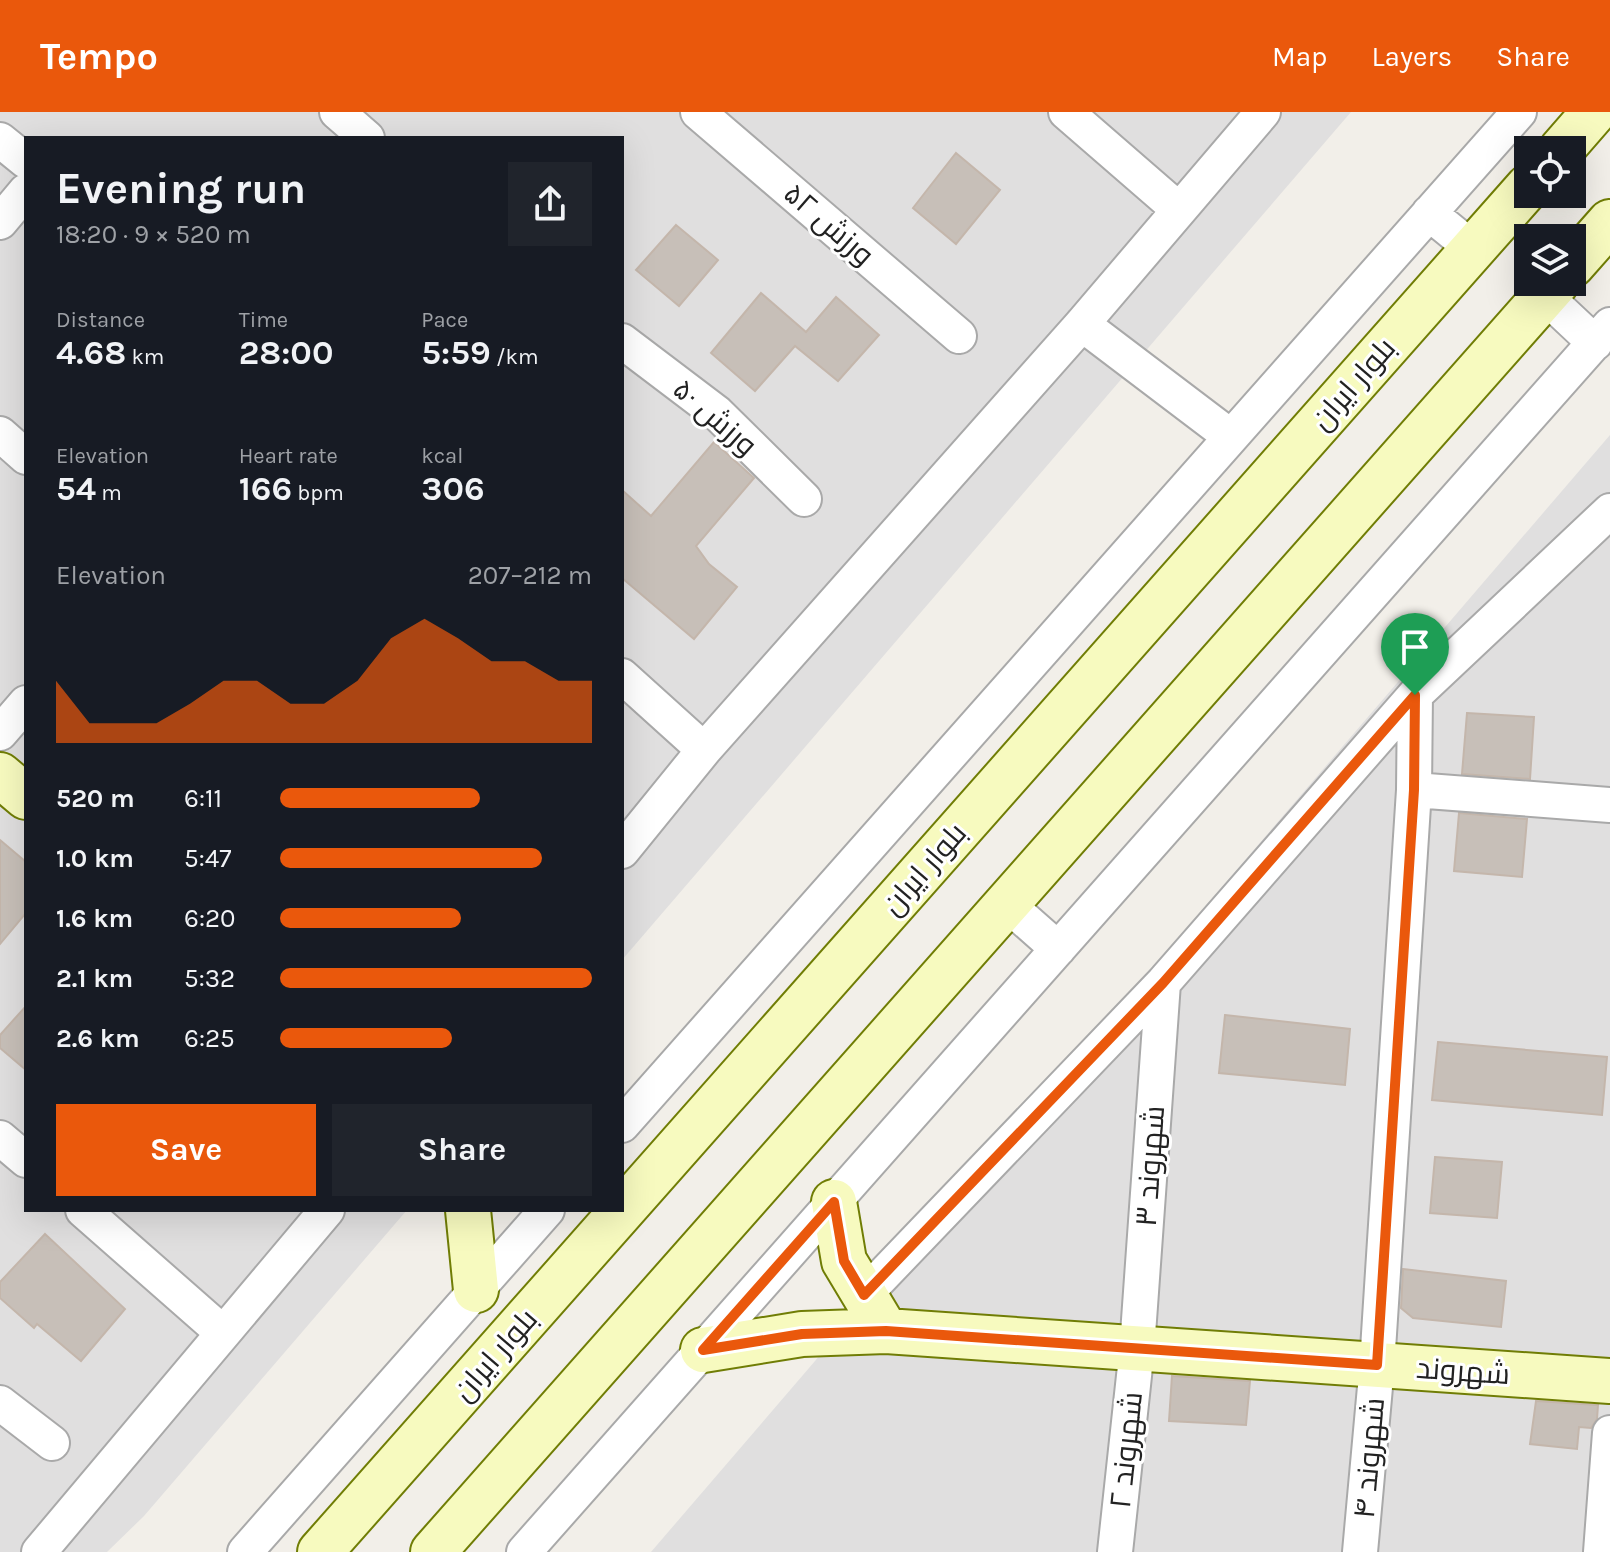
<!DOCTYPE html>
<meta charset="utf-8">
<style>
:root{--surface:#171b24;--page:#20242c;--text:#f1f3f6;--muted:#9ea1a6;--accent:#ea580c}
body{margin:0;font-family:Karla,Cairo,sans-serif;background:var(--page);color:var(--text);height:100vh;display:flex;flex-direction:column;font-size:30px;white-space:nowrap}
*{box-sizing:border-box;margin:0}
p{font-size:26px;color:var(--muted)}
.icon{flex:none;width:44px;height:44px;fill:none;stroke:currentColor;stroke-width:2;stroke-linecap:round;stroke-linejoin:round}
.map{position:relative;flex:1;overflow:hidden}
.side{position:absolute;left:24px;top:24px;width:600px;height:1076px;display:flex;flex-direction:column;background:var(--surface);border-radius:0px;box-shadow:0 8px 32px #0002}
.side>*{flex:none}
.controls{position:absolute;left:1514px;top:24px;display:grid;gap:16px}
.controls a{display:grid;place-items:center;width:72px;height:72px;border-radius:0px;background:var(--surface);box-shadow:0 8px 32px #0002;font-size:40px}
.pin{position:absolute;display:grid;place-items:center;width:68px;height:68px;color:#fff;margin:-82px -34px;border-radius:50% 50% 50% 0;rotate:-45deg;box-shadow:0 0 8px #0007}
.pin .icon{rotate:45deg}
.round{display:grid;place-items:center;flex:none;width:84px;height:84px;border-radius:0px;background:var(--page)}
.summary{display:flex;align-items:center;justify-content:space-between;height:136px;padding:0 32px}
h1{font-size:44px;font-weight:700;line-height:60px}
.stats{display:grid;grid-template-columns:repeat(3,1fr);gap:12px;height:136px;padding:8px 32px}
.stats div{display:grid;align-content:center}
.stats b{font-size:34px;font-weight:700}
.stats small{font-size:22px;font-weight:400}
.stats p{font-size:22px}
.chart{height:224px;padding:16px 32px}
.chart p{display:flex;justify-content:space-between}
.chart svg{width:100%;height:144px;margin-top:8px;fill:var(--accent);opacity:.7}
.cta{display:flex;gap:16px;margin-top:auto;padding:16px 32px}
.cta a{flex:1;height:92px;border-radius:0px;background:var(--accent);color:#fff;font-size:32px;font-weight:700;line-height:92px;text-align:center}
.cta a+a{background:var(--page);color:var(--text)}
ul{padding:0 32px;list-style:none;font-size:26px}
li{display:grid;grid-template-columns:128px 96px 1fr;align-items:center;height:60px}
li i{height:20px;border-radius:10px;background:var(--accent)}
header{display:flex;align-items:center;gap:48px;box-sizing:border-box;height:112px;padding:0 40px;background:var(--accent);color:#fff}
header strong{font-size:38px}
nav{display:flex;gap:44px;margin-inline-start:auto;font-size:28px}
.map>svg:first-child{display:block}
.residential{fill:#e0dfdf}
.building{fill:#c7bfb8;stroke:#c4b6ab;stroke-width:2}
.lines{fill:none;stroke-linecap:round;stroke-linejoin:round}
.street-casing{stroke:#a9a9a9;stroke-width:38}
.secondary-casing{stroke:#707d05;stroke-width:48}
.street{stroke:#fff;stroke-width:34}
.secondary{stroke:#f7fabf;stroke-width:44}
.route-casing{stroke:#fff;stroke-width:16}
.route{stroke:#ea580c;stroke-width:10}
.labels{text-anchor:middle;stroke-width:6;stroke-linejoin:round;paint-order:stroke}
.street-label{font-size:30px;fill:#222;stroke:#fff}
</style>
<header>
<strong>Tempo</strong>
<nav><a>Map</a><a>Layers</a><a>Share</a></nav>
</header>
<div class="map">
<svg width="1610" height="1440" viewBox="0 0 1610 1440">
<rect width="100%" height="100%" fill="#f2efe9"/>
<path class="residential" d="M0 0H1351L622 848V26H26V1098H407L144 1404 107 1440H0Z
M1610 323V1440H651Z"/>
<path class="building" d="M956 41 1000 78 956 132 913 96Z
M676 113 718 148 679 194 636 158Z
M761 181 806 220 836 185 879 223 838 269 795 234 755 279 711 241Z
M714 330 754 366 696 434 709 452 737 475 694 527 622 466V378L651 404Z
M1467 601 1534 605 1530 667 1462 662Z
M1459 701 1527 707 1522 765 1454 759Z
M0 728 26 750V801L0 832Z
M26 894V958L0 936V923Z
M1225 903 1350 917 1345 973 1219 961Z
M1438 930 1607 945 1602 1003 1432 988Z
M1435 1045 1502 1050 1497 1106 1430 1101Z
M45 1122 125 1197 81 1249 37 1212 34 1216 0 1186V1170Z
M1403 1157 1506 1169 1501 1215 1413 1206 1401 1196Z
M1172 1264 1250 1269 1246 1313 1169 1309Z
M1536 1289 1598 1293 1597 1307 1591 1316 1579 1315 1577 1337 1530 1332Z"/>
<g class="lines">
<defs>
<path id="street" d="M337 0 367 26
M698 0 959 224
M1066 0 1179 98
M0 28 26 49
M1429 101 1473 137
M0 110 26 79
M1545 184 1595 231
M1082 212 1231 325
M622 229 717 301 804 387
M0 322 26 345
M622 564 704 638
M0 621 26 591
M1414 678 1610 693
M622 739 704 638 1082 212 1263 0
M1007 792 1058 837
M622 1013 1519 0
M0 1026 26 1048
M83 1098 223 1221
M864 1183 1163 871 1415 583 1610 399
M0 1291 52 1331
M39 1440 327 1098
M245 1440 547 1098
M524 1440 1610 213
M1115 1440 1137 1236 1163 871
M1360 1440 1377 1253 1414 678 1415 583
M1601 1440 1610 1321"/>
<path id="secondary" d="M1561 38 1594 0
M1572 153 1610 110
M0 663 26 685
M834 1090 844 1149 886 1219
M468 1098 476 1178
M703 1238 802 1222 886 1219 1610 1269
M320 1440 1528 75
M433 1440 1557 170"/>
</defs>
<use href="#street" class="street-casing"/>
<use href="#secondary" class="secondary-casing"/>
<use href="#street" class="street"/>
<use href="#secondary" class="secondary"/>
</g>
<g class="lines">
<defs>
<path id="route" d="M1415 583 1414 678 1377 1253 886 1219 802 1222 703 1238 834 1090 844 1149 864 1183 1163 871Z"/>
</defs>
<use href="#route" class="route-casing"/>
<use href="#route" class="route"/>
</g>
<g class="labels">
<g class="street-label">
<text transform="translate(829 112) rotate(41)" y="10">ورزش ۵٢</text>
<text transform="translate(1353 272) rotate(-49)" y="10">بلوار ایران</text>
<text transform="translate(715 305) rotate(41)" y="10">ورزش ۵٠</text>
<text transform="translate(924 757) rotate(-49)" y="10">بلوار ایران</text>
<text transform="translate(1150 1054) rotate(-86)" y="10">شهروند ۳</text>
<text transform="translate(495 1243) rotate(-49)" y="10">بلوار ایران</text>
<text transform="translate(1463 1259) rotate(4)" y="10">شهروند</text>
<text transform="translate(1126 1338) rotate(-84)" y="10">شهروند ۲</text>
<text transform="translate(1369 1346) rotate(-85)" y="10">شهروند ۴</text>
</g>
</g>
</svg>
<div class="controls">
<a><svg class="icon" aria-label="locate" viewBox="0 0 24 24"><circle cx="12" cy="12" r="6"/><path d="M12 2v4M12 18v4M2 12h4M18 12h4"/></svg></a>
<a><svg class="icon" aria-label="layers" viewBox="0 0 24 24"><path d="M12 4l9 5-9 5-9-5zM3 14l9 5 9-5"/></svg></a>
</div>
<div class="pin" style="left:1415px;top:583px;background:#1e9e55"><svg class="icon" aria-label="arrive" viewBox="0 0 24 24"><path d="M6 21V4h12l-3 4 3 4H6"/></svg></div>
<section class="side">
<div class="summary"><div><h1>Evening run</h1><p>18:20 · 9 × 520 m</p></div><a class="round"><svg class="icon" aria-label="share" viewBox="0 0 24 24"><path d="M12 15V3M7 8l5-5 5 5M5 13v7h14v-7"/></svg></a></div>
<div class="stats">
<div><p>Distance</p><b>4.68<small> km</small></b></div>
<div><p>Time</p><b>28:00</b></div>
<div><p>Pace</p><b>5:59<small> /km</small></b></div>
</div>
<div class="stats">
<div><p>Elevation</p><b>54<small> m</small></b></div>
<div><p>Heart rate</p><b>166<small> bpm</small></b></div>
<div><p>kcal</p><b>306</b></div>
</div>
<div class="chart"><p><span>Elevation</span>207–212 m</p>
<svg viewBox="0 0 160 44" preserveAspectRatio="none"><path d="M0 44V25L10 38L20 38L30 38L40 32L50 25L60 25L70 32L80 32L90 25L100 12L110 6L120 12L130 19L140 19L150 25L160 25V44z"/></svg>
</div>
<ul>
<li><b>520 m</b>6:11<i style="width:64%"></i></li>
<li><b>1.0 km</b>5:47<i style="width:84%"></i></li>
<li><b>1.6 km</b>6:20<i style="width:58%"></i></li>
<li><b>2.1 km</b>5:32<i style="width:100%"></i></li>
<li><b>2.6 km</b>6:25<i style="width:55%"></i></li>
</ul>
<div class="cta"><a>Save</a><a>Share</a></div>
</section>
</div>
